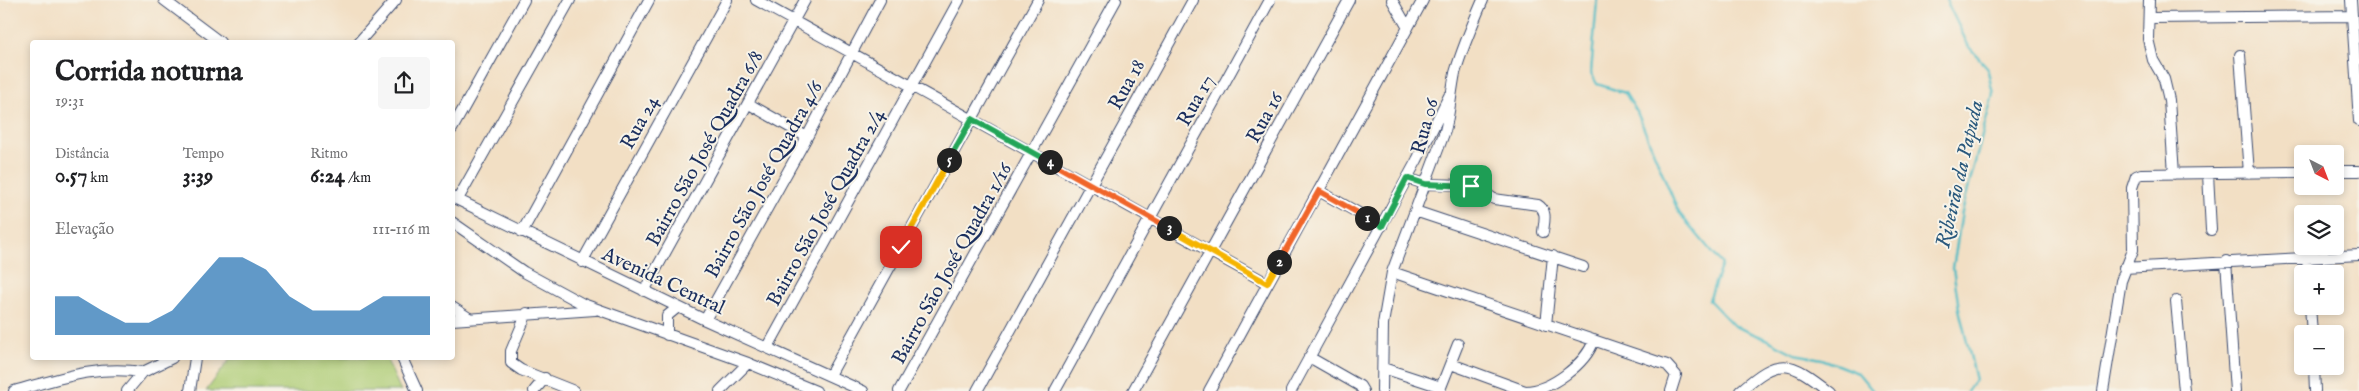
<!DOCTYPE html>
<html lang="pt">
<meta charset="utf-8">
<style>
:root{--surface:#fff;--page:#f6f6f6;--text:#202124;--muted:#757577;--accent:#1f6fb2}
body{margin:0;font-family:"IM FELL English",serif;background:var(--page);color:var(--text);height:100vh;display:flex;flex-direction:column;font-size:19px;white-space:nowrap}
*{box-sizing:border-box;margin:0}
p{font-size:16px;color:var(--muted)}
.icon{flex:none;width:28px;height:28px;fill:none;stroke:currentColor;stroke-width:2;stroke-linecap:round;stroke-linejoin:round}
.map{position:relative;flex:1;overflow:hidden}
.side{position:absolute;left:30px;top:40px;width:425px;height:320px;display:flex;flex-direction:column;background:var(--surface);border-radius:5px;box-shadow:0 2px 8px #0003}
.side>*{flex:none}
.needle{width:32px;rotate:138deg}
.fabs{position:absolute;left:2294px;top:145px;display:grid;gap:10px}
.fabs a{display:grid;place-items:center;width:50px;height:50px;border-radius:5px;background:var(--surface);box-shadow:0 2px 8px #0003;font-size:25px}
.pin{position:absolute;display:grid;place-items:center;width:42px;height:42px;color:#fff;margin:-21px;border-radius:10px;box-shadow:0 2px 8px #0006}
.km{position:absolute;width:25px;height:25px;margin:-12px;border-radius:50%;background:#222;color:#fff;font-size:14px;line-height:25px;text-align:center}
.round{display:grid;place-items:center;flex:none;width:52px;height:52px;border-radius:5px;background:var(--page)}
.summary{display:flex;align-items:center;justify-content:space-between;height:85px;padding:0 25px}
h1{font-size:28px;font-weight:700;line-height:38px}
.figures{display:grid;grid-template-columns:repeat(3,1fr);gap:8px;height:85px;padding:5px 25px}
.figures div{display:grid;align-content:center}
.figures b{font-size:21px;font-weight:700}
.figures small{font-size:14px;font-weight:400}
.figures p{font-size:14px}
.chart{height:140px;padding:10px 25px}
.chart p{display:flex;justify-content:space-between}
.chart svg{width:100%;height:90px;margin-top:5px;fill:var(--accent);opacity:.7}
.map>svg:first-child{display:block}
.green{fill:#adcc74;stroke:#647e69}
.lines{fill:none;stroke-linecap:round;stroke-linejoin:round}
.stream{stroke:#4dbbc4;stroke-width:2.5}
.minor-casing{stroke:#3b496d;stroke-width:12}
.minor{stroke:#fff;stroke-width:10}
.split-1-casing{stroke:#fff;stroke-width:10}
.split-2-casing{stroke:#fff;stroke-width:10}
.split-3-casing{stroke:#fff;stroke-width:10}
.split-4-casing{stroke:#fff;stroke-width:10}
.split-5-casing{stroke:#fff;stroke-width:10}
.split-6-casing{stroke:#fff;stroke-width:10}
.split-1{stroke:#22a559;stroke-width:6}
.split-2{stroke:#f0652b;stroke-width:6}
.split-3{stroke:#f5b400;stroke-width:6}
.split-4{stroke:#f0652b;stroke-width:6}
.split-5{stroke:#22a559;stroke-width:6}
.split-6{stroke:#f5b400;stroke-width:6}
.labels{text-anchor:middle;stroke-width:4;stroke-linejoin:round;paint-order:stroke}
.street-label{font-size:20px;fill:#1b2f5e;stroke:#f7f3e8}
.water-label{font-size:21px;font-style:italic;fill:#2a597d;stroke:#f7f3e8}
</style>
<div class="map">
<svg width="2359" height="391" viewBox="0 0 2359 391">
<rect width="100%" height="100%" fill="#f7f3e8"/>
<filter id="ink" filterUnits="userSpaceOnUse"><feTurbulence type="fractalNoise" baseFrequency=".02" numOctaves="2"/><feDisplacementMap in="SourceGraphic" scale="10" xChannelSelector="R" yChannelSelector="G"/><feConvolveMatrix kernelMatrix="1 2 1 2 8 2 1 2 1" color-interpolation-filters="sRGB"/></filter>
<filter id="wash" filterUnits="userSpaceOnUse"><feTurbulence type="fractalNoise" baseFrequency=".0096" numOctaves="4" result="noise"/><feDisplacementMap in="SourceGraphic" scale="20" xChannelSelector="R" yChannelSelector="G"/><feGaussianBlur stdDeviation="1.12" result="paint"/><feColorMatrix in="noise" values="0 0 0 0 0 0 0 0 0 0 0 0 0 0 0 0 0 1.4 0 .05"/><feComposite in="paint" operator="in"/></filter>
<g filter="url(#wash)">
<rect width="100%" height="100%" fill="#f2dfc4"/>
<path class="green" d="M246 358H386L401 391H206L230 359Z"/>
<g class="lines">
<path class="stream" d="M1597 0 1591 73 1597 84 1625 93 1637 112 1679 213 1722 264 1709 300 1734 326 1764 338 1795 354 1822 359 1858 373 1873 391
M1946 0 1969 47 1987 67 1993 94 1962 212 1953 268 1959 309 1976 380 1967 391"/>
</g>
</g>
<g filter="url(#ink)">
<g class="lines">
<defs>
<path id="minor" d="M164 0 220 42
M756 0 1267 283
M1392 0 1408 28
M2149 0 2148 39 2153 60 2164 79 2169 100 2174 174
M2351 0 2359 121
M2150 18 2352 16
M359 42 396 0
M2240 55 2249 173
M749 104 807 137
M452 129 524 0
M2335 171H2359
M2208 174 2211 230
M1407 178 1425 184 1466 185 1479 189 1494 199 1538 205C1548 211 1544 222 1543 232
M1319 191 1382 226
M452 197 705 320 863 391
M458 199 570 0
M1415 211 1583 267
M452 222 524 272 583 304 748 363 816 391
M522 232 649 0
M2307 256 2308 274
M2226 261 2235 391
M582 262 727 0
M2124 268 2359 255
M1392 272 1667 365 1676 375 1671 391
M644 291 805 0
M2176 301 2184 391
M2310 306 2312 334
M452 307 469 318
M527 313 511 351V363L521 370 574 391
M452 320 595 310
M705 320 807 137 880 0
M1546 325 1553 256
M667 335V316L678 307
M768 347 959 0
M1309 357 1360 386 1363 391
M402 358 417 391
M1451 364 1525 391C1550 391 1586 364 1594 340
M2314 366 2315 391
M1383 368 1441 387 1440 391
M830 375 1038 0
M1441 387 1458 344
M14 391C59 379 94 365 143 372
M127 391 143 372 172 358
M190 391 195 358
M534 391 545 378
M720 391 748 363
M899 391 1116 0
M977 391 1193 0
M1055 391 1270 0
M1133 391 1349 0
M1209 391 1423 0
M1291 391 1417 160 1449 96
M1382 391 1383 324 1392 272 1445 131C1450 112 1451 93 1455 73 1462 49 1473 23 1483 0
M1740 391C1780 356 1789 360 1829 391
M2103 391 2121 281 2133 250 2132 188 2136 176 2141 174 2302 172"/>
</defs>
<use href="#minor" class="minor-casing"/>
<use href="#minor" class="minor"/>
</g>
</g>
<g class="lines" filter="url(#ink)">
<defs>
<path id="split-1" d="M1367 218 1382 226 1407 178 1425 184 1471 186"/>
<path id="split-2" d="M1279 262 1319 191 1367 218"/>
<path id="split-3" d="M1169 228 1267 283 1279 262"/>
<path id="split-4" d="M1050 162 1169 228"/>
<path id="split-5" d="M949 160 972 119 1050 162"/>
<path id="split-6" d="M901 247 949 160"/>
</defs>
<use href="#split-1" class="split-1-casing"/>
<use href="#split-2" class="split-2-casing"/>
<use href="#split-3" class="split-3-casing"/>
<use href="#split-4" class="split-4-casing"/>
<use href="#split-5" class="split-5-casing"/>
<use href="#split-6" class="split-6-casing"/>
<use href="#split-1" class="split-1"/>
<use href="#split-2" class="split-2"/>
<use href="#split-3" class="split-3"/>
<use href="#split-4" class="split-4"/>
<use href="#split-5" class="split-5"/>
<use href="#split-6" class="split-6"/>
</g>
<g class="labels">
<g class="street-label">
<text transform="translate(1126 84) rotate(-61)" y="7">Rua 18</text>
<text transform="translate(1195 100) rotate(-61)" y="7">Rua 17</text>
<text transform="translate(1264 117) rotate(-61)" y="7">Rua 16</text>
<text transform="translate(639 122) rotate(-61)" y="7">Rua 24</text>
<text transform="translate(1424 126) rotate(-75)" y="7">Rua 06</text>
<text transform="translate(704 148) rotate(-61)" y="7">Bairro São José Quadra 6/8</text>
<text transform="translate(763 179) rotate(-61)" y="7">Bairro São José Quadra 4/6</text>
<text transform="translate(825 207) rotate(-61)" y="7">Bairro São José Quadra 2/4</text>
<text transform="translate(951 263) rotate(-61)" y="7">Bairro São José Quadra 1/16</text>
<text transform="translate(664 280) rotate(25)" y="7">Avenida Central</text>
</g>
<g class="water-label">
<text transform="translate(1959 174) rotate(-77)" y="7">Ribeirão da Papuda</text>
</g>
</g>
</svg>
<div class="fabs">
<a><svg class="needle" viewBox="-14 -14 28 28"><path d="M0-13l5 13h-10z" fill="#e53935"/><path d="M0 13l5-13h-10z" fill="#757577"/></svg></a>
<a><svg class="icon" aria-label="layers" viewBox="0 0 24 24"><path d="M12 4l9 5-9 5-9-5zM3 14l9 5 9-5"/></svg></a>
<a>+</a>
<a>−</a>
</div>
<div class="pin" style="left:1471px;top:186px;background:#1e9e55"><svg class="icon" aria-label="arrive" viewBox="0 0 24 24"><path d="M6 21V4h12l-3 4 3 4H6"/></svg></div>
<div class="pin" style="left:901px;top:247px;background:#d93025"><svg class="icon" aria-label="check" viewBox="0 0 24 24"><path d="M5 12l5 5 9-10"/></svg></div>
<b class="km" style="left:1367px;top:218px">1</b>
<b class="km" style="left:1279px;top:262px">2</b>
<b class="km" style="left:1169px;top:228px">3</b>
<b class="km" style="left:1050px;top:162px">4</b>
<b class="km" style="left:949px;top:160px">5</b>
<section class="side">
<div class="summary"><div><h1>Corrida noturna</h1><p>19:31</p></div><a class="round"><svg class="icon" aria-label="share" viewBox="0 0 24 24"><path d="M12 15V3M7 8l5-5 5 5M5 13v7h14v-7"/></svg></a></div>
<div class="figures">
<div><p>Distância</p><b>0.57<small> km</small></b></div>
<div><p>Tempo</p><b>3:39</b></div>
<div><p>Ritmo</p><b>6:24<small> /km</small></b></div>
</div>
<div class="chart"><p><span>Elevação</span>111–116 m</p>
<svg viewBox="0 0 160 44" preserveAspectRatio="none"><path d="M0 44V25L10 25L20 32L30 38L40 38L50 32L60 19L70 6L80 6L90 12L100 25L110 32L120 32L130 32L140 25L150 25L160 25V44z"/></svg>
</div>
</section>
</div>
